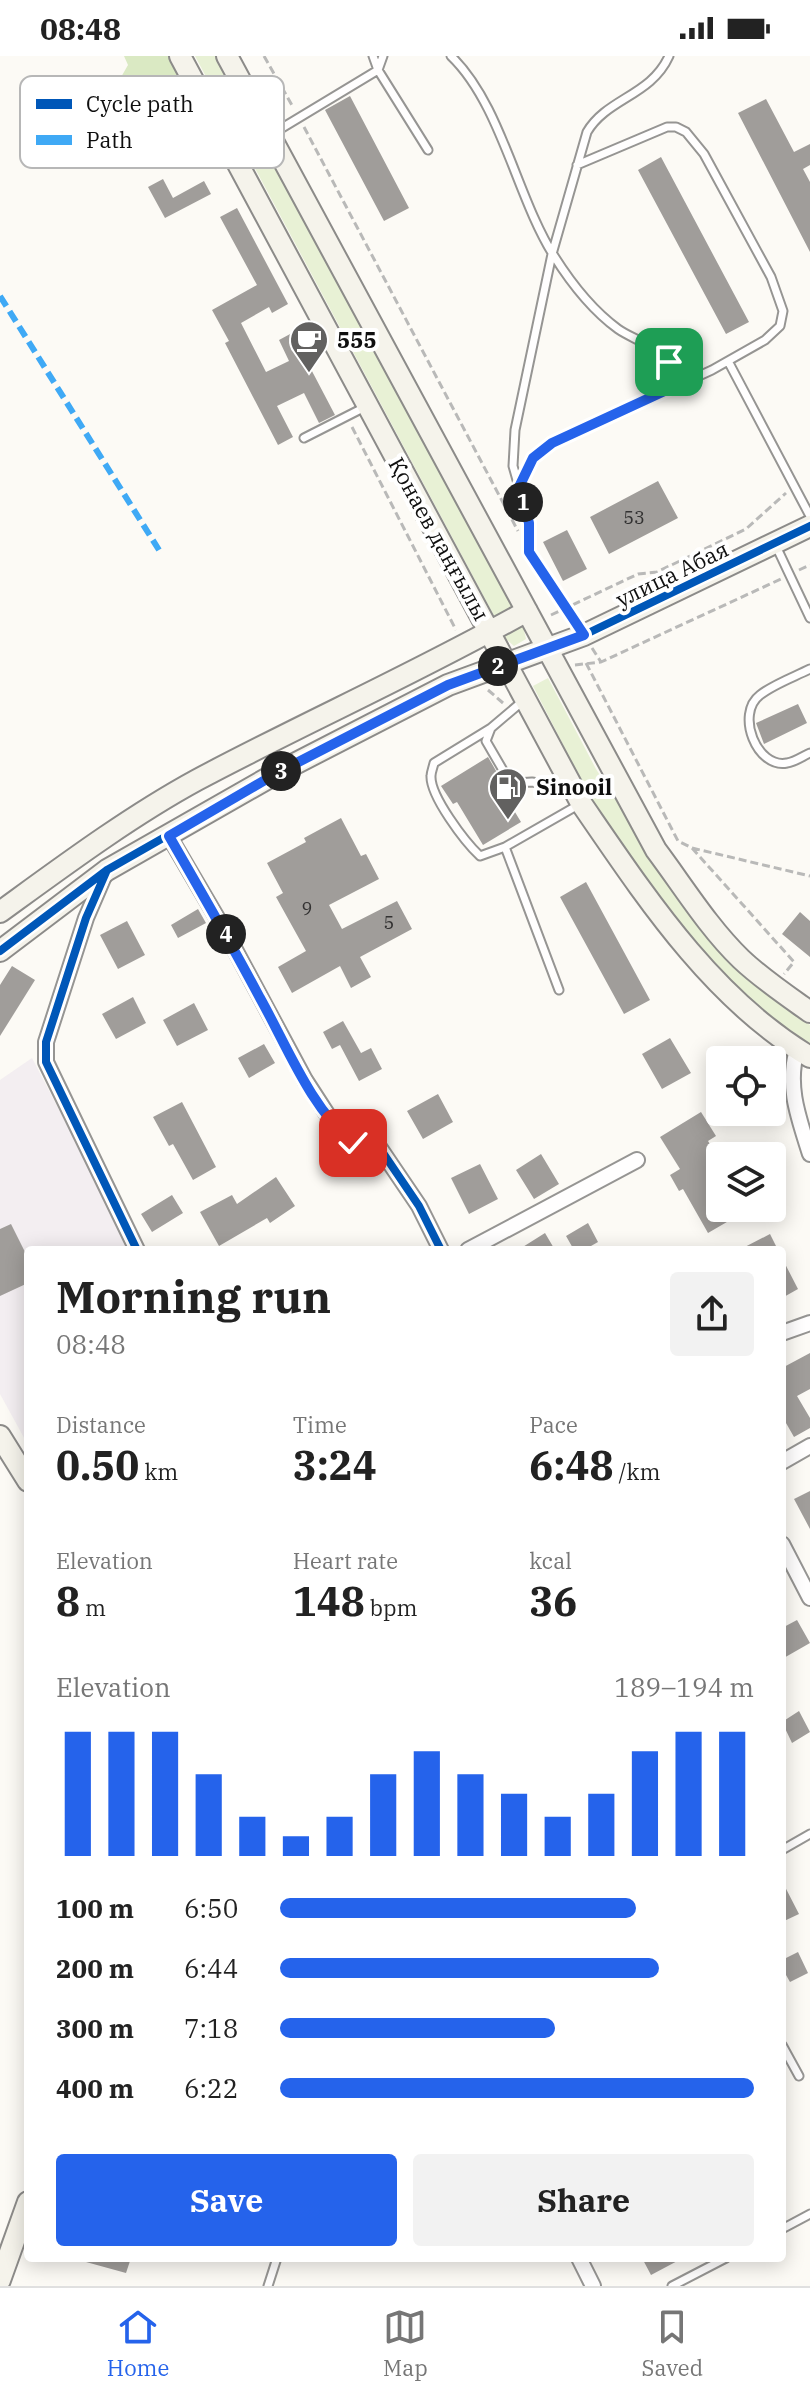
<!DOCTYPE html>
<meta charset="utf-8">
<style>
:root{--surface:#fff;--page:#f2f2f2;--text:#222;--muted:#767676;--line:#e0e0e0;--accent:#2563eb}
body{margin:0;font-family:"IBM Plex Serif",serif;background:var(--page);color:var(--text);height:100vh;display:flex;flex-direction:column;font-size:30px;white-space:nowrap}
*{box-sizing:border-box;margin:0}
p{font-size:26px;color:var(--muted)}
.icon{flex:none;width:44px;height:44px;fill:none;stroke:currentColor;stroke-width:2;stroke-linecap:round;stroke-linejoin:round}
.map{position:relative;flex:1;overflow:hidden}
.details{position:absolute;left:24px;top:1190px;width:762px;height:1016px;display:flex;flex-direction:column;background:var(--surface);border-radius:8px;box-shadow:0 4px 20px #0003}
.details>*{flex:none}
.fabs{position:absolute;left:706px;top:990px;display:grid;gap:16px}
.fabs a{display:grid;place-items:center;width:80px;height:80px;border-radius:8px;background:var(--surface);box-shadow:0 4px 20px #0003;font-size:40px}
.pin{position:absolute;display:grid;place-items:center;width:68px;height:68px;color:#fff;margin:-34px;border-radius:16px;box-shadow:0 4px 12px #0006}
.km{position:absolute;width:40px;height:40px;margin:-20px;border-radius:50%;background:#222;color:#fff;font-size:22px;line-height:40px;text-align:center}
.round{display:grid;place-items:center;flex:none;width:84px;height:84px;border-radius:8px;background:var(--page)}
.head{display:flex;align-items:center;justify-content:space-between;height:136px;padding:0 32px}
h1{font-size:44px;font-weight:800;line-height:60px}
.figures{display:grid;grid-template-columns:repeat(3,1fr);gap:12px;height:136px;padding:8px 32px}
.figures div{display:grid;align-content:center}
.figures b{font-size:40px;font-weight:800}
.figures small{font-size:22px;font-weight:400}
.figures p{font-size:22px}
.chart{height:224px;padding:16px 32px}
.chart p{display:flex;justify-content:space-between}
.chart svg{width:100%;height:144px;margin-top:8px;stroke:var(--accent);stroke-width:6}
.primary-button{display:flex;gap:16px;margin-top:auto;padding:16px 32px}
.primary-button a{flex:1;height:92px;border-radius:8px;background:var(--accent);color:#fff;font-size:32px;font-weight:800;line-height:92px;text-align:center}
.primary-button a+a{background:var(--page);color:var(--text)}
ul{padding:0 32px;list-style:none;font-size:26px}
li{display:grid;grid-template-columns:128px 96px 1fr;align-items:center;height:60px}
li i{height:20px;border-radius:10px;background:var(--accent)}
.status{display:flex;justify-content:space-between;align-items:center;height:56px;padding:0 40px;background:var(--surface);direction:ltr}
.status svg{height:22px;fill:currentColor}
.tab-bar{display:flex;justify-content:space-around;align-items:center;height:112px;border-top:2px solid var(--line);background:var(--surface);font-size:22px;color:var(--muted)}
.tab-bar a{display:grid;justify-items:center;gap:4px}
.tab-bar .on{color:var(--accent)}
.map>svg:first-child{display:block}
.industrial{fill:#f3eef1}
.green{fill:#e8f1d5}
.forest{fill:#dae9c3}
.building{fill:#a09d9a}
.lines{fill:none;stroke-linecap:round;stroke-linejoin:round}
.lane-casing{stroke:#969593;stroke-width:11}
.street-casing{stroke:#969593;stroke-width:18}
.secondary-casing{stroke:#8c8b89;stroke-width:24}
.path{stroke:#b9b9b8;stroke-width:3;stroke-dasharray:8 4;stroke-linecap:butt}
.lane{stroke:#fffefe;stroke-width:7}
.street{stroke:#fffefe;stroke-width:14}
.secondary{stroke:#f5f3eb;stroke-width:20}
.quiet{stroke:#3fa9f5;stroke-width:6;stroke-dasharray:12 6;stroke-linecap:butt}
.cycleway-casing{stroke:#fff;stroke-width:13}
.cycleway{stroke:#0057b8;stroke-width:8}
.route-casing{stroke:#fff;stroke-width:16}
.route{stroke:#2563eb;stroke-width:10}
.labels{text-anchor:middle;stroke-width:8;stroke-linejoin:round;paint-order:stroke}
.number-label{font-size:18px;fill:#333232}
.poi-label{font-size:22px;font-weight:bold;fill:#0f0f0f;stroke:#fff;text-anchor:start}
.street-label{font-size:22px;fill:#0f0f0f;stroke:#fff}
.key{fill:#fff;stroke:#b7b7b7;stroke-width:2}
.key-label{font-size:22px;fill:#0f0f0f}
</style>
<div class="status"><b>08:48</b><svg viewBox="0 0 49 12"><path d="M0 12V9h3v3zM5 12V6h3v6zM10 12V3h3v9zM15 12V0h3v12zM26 1h20v11H26zM47 4h2v5h-2z"/></svg></div>
<div class="map">
<svg width="810" height="2230" viewBox="0 0 810 2230">
<rect width="100%" height="100%" fill="#fcfaf5"/>
<path class="industrial" d="M32 1002 132 1194H28V1389L0 1338V1024Z"/>
<path class="green" d="M195 0H224L524 574 526 583 514 590 507 584Z
M548 622 596 713 647 793 742 913 810 969V991L786 974 710 907 631 805 590 741 533 630Z"/>
<path class="forest" d="M124 0H180L226 86C186 84 161 77 125 60L120 23 128 9Z"/>
<path class="building" d="M350 40 409 152 384 165 325 54Z
M766 43 794 96 810 88V109L803 113 810 126V196L738 57Z
M661 101 749 266 726 278 638 114Z
M163 123 173 142 204 125 211 138 165 162 148 131Z
M237 152 288 248 272 257 269 251 241 267 266 316 289 305 279 284 292 277 335 359 319 367 304 337 277 350 293 381 278 389 225 287 229 285 212 254 257 229 220 161Z
M658 425 678 462 609 498 590 461Z
M567 474 587 513 563 525 543 486Z
M798 648 807 667 764 688 756 667Z
M488 701 499 720 495 723 521 766 483 789 457 746 453 748 441 730Z
M341 762 361 800 366 798 379 823 329 849 342 873 397 845 412 873 360 901 371 921 351 932 340 910 292 937 278 911 306 895 276 841 283 837 267 807 306 786 304 782Z
M586 826 650 944 624 958 560 841Z
M198 853 206 867 178 882 171 869Z
M800 856 810 865V901L782 878Z
M127 865 145 899 118 913 100 879Z
M12 910 35 924 0 980V929Z
M133 941 146 967 116 983 102 958Z
M194 947 208 974 177 990 163 964Z
M343 965 361 997 371 992 382 1013 359 1025 340 989 332 993 323 976Z
M670 982 691 1017 662 1033 642 998Z
M264 988 275 1007 249 1022 238 1002Z
M438 1038 453 1066 423 1083 407 1055Z
M182 1046 216 1111 193 1124 173 1088 169 1090 153 1061Z
M701 1056 716 1080 708 1085 720 1105V1152H751L708 1177 683 1133 679 1135 670 1119 680 1113 660 1081Z
M541 1098 559 1128 534 1143 516 1114Z
M480 1108 498 1143 469 1158 451 1122Z
M276 1121 295 1150 270 1167 267 1162 219 1190 200 1156 232 1139 237 1148Z
M172 1139 183 1157 152 1176 141 1158Z
M588 1167 598 1186 584 1194H574L566 1180Z
M11 1168 28 1202V1227L0 1240V1173Z
M545 1177 555 1194H518Z
M770 1178 778 1194H739Z
M782 1202 798 1233 782 1242Z
M810 1297V1333L797 1340 810 1362V1372L794 1381 782 1360V1312Z
M810 1435V1473L794 1443Z
M797 1564 810 1587 782 1603V1572Z
M799 1655 810 1676 792 1687 782 1666Z
M782 1825 799 1858 782 1866Z
M798 1896 808 1917 790 1926 782 1912V1904Z
M86 2202H131L126 2217 86 2206Z
M642 2202H683L651 2219Z"/>
<g class="lines">
<defs>
<path id="lane" d="M373 0 378 14 428 94
M451 0C501 48 517 142 554 200 571 227 592 254 618 273 628 280 640 284 650 291 664 300 674 313 684 326
M272 78 378 14 383 0
M728 305 810 460
M304 382 365 351
M519 431 513 410 515 374 552 198 587 76C607 42 651 40 669 0
M776 490 810 562
M529 496V467L519 431 533 402 552 387 712 314 765 284 780 270 783 255 771 221 704 98 686 76 676 71H667L577 109
M810 613C794 621 774 628 760 639 735 658 757 713 787 707 795 706 803 700 810 697
M524 644 491 672 486 685 504 716 515 727 532 726 569 732
M491 672 434 707C433 712 431 716 431 720 430 740 465 786 480 800L505 791 580 748
M505 791 559 934
M782 1794 810 1778
M782 1989 799 2020
M782 2173 810 2158
M268 2230 277 2202
M672 2230 726 2202"/>
<path id="street" d="M169 780 226 877 305 1024 336 1072 353 1087 379 1091 419 1150 441 1194
M105 818 86 862 46 986V1006L137 1194
M797 994C786 1030 799 1063 810 1098
M468 1194 637 1104
M782 1277 810 1267
M782 1406 810 1390
M782 1488 810 1542
M579 2202 593 2230"/>
<path id="secondary" d="M180 0 581 747C645 840 711 942 810 1001
M227 0 656 794C683 830 708 871 741 903 762 923 786 939 810 956
M0 856C62 811 129 761 197 724 306 666 419 616 527 555
M0 895 107 814 277 717 448 629 584 579 810 470
M0 1380 28 1425
M0 2224 28 2146"/>
</defs>
<use href="#lane" class="lane-casing"/>
<use href="#street" class="street-casing"/>
<use href="#secondary" class="secondary-casing"/>
<path class="path" d="M264 0 293 51
M304 71 518 475
M352 371 456 574
M535 505 576 565
M799 514 810 509
M551 559 638 518 657 516 746 473 786 437
M592 592 601 606
M586 607 678 785 692 792 810 820
M575 609 601 606 781 523
M488 634 503 647
M692 792 794 906 784 918"/>
<use href="#lane" class="lane"/>
<use href="#street" class="street"/>
<use href="#secondary" class="secondary"/>
<path class="quiet" d="M0 240 159 494"/>
<defs>
<path id="cycleway" d="M169 780 226 877 305 1024 336 1072 353 1087 379 1091 419 1150 441 1194
M107 814 86 862 46 986V1006L137 1194
M0 895 107 814 277 717 448 629 584 579 810 470"/>
</defs>
<use href="#cycleway" class="cycleway-casing"/>
<use href="#cycleway" class="cycleway"/>
</g>
<g class="lines">
<defs>
<path id="route" d="M353 1087C310 1051 287 990 260 942 231 887 200 834 169 780L277 717 448 629 584 579 529 496V467L519 431 533 402 552 387 684 326 669 306"/>
</defs>
<use href="#route" class="route-casing"/>
<use href="#route" class="route"/>
</g>
<defs>
<symbol id="cafe-pin" viewBox="-11 -11 22 30"><path d="M0 17L-7.5 6A9.5 9.5 0 1 1 7.5 6Z" fill="#626160" stroke="#fff"/><path d="M-5.5-4.5H6V0H3Q3 3.5 0 3.5H-2.5Q-5.5 3.5-5.5 0ZM3-3.2v2h1.7v-2ZM-6 4.5H4V6H-6Z" fill="#fff"/></symbol>
<symbol id="fuel-pin" viewBox="-11 -11 22 30"><path d="M0 17L-7.5 6A9.5 9.5 0 1 1 7.5 6Z" fill="#626160" stroke="#fff"/><path d="M-5.5-6h7V0h2V4h1.3V-2.5L3-4.5l.8-.8L6-3V5H2.5V1h-1V6h-7ZM-4.2-4.7v3.2H.2V-4.7Z" fill="#fff"/></symbol>
</defs>
<g fill-rule="evenodd">
<use href="#cafe-pin" x="287" y="262" width="44" height="60"/>
<use href="#fuel-pin" x="486" y="709" width="44" height="60"/>
</g>
<g class="labels">
<g class="number-label">
<text x="634" y="468">53</text>
<text x="307" y="859">9</text>
<text x="389" y="873">5</text>
</g>
<g class="poi-label">
<text x="337" y="292">555</text>
<text x="536" y="739">Sinooil</text>
</g>
<g class="street-label">
<text transform="translate(439 483) rotate(61)" y="8">Қонаев даңғылы</text>
<text transform="translate(672 518) rotate(-26)" y="8">улица Абая</text>
</g>
</g>
<rect x="20" y="20" width="264" height="92" rx="12" class="key"/>
<rect x="36" y="43" width="36" height="10" fill="#0057b8"/>
<rect x="36" y="79" width="36" height="10" fill="#3fa9f5"/>
<g class="key-label">
<text x="86" y="56">Cycle path</text>
<text x="86" y="92">Path</text>
</g>
</svg>
<div class="fabs">
<a><svg class="icon" aria-label="locate" viewBox="0 0 24 24"><circle cx="12" cy="12" r="6"/><path d="M12 2v4M12 18v4M2 12h4M18 12h4"/></svg></a>
<a><svg class="icon" aria-label="layers" viewBox="0 0 24 24"><path d="M12 4l9 5-9 5-9-5zM3 14l9 5 9-5"/></svg></a>
</div>
<div class="pin" style="left:669px;top:306px;background:#1e9e55"><svg class="icon" aria-label="arrive" viewBox="0 0 24 24"><path d="M6 21V4h12l-3 4 3 4H6"/></svg></div>
<div class="pin" style="left:353px;top:1087px;background:#d93025"><svg class="icon" aria-label="check" viewBox="0 0 24 24"><path d="M5 12l5 5 9-10"/></svg></div>
<b class="km" style="left:523px;top:446px">1</b>
<b class="km" style="left:498px;top:610px">2</b>
<b class="km" style="left:281px;top:715px">3</b>
<b class="km" style="left:226px;top:878px">4</b>
<section class="details">
<div class="head"><div><h1>Morning run</h1><p>08:48</p></div><a class="round"><svg class="icon" aria-label="share" viewBox="0 0 24 24"><path d="M12 15V3M7 8l5-5 5 5M5 13v7h14v-7"/></svg></a></div>
<div class="figures">
<div><p>Distance</p><b>0.50<small> km</small></b></div>
<div><p>Time</p><b>3:24</b></div>
<div><p>Pace</p><b>6:48<small> /km</small></b></div>
</div>
<div class="figures">
<div><p>Elevation</p><b>8<small> m</small></b></div>
<div><p>Heart rate</p><b>148<small> bpm</small></b></div>
<div><p>kcal</p><b>36</b></div>
</div>
<div class="chart"><p><span>Elevation</span>189–194 m</p>
<svg viewBox="0 0 160 44" preserveAspectRatio="none"><path d="M5 44V6M15 44V6M25 44V6M35 44V19M45 44V32M55 44V38M65 44V32M75 44V19M85 44V12M95 44V19M105 44V25M115 44V32M125 44V25M135 44V12M145 44V6M155 44V6"/></svg>
</div>
<ul>
<li><b>100 m</b>6:50<i style="width:75%"></i></li>
<li><b>200 m</b>6:44<i style="width:80%"></i></li>
<li><b>300 m</b>7:18<i style="width:58%"></i></li>
<li><b>400 m</b>6:22<i style="width:100%"></i></li>
</ul>
<div class="primary-button"><a>Save</a><a>Share</a></div>
</section>
</div>
<nav class="tab-bar">
<a class="on"><svg class="icon" aria-label="home" viewBox="0 0 24 24"><path d="M3 11l9-7 9 7M6 9v11h12V9"/></svg>Home</a>
<a><svg class="icon" aria-label="map" viewBox="0 0 24 24"><path d="M3 6l6-2 6 2 6-2v14l-6 2-6-2-6 2zM9 4v14M15 6v14"/></svg>Map</a>
<a><svg class="icon" aria-label="saved" viewBox="0 0 24 24"><path d="M7 4h10v16l-5-4-5 4z"/></svg>Saved</a>
</nav>
